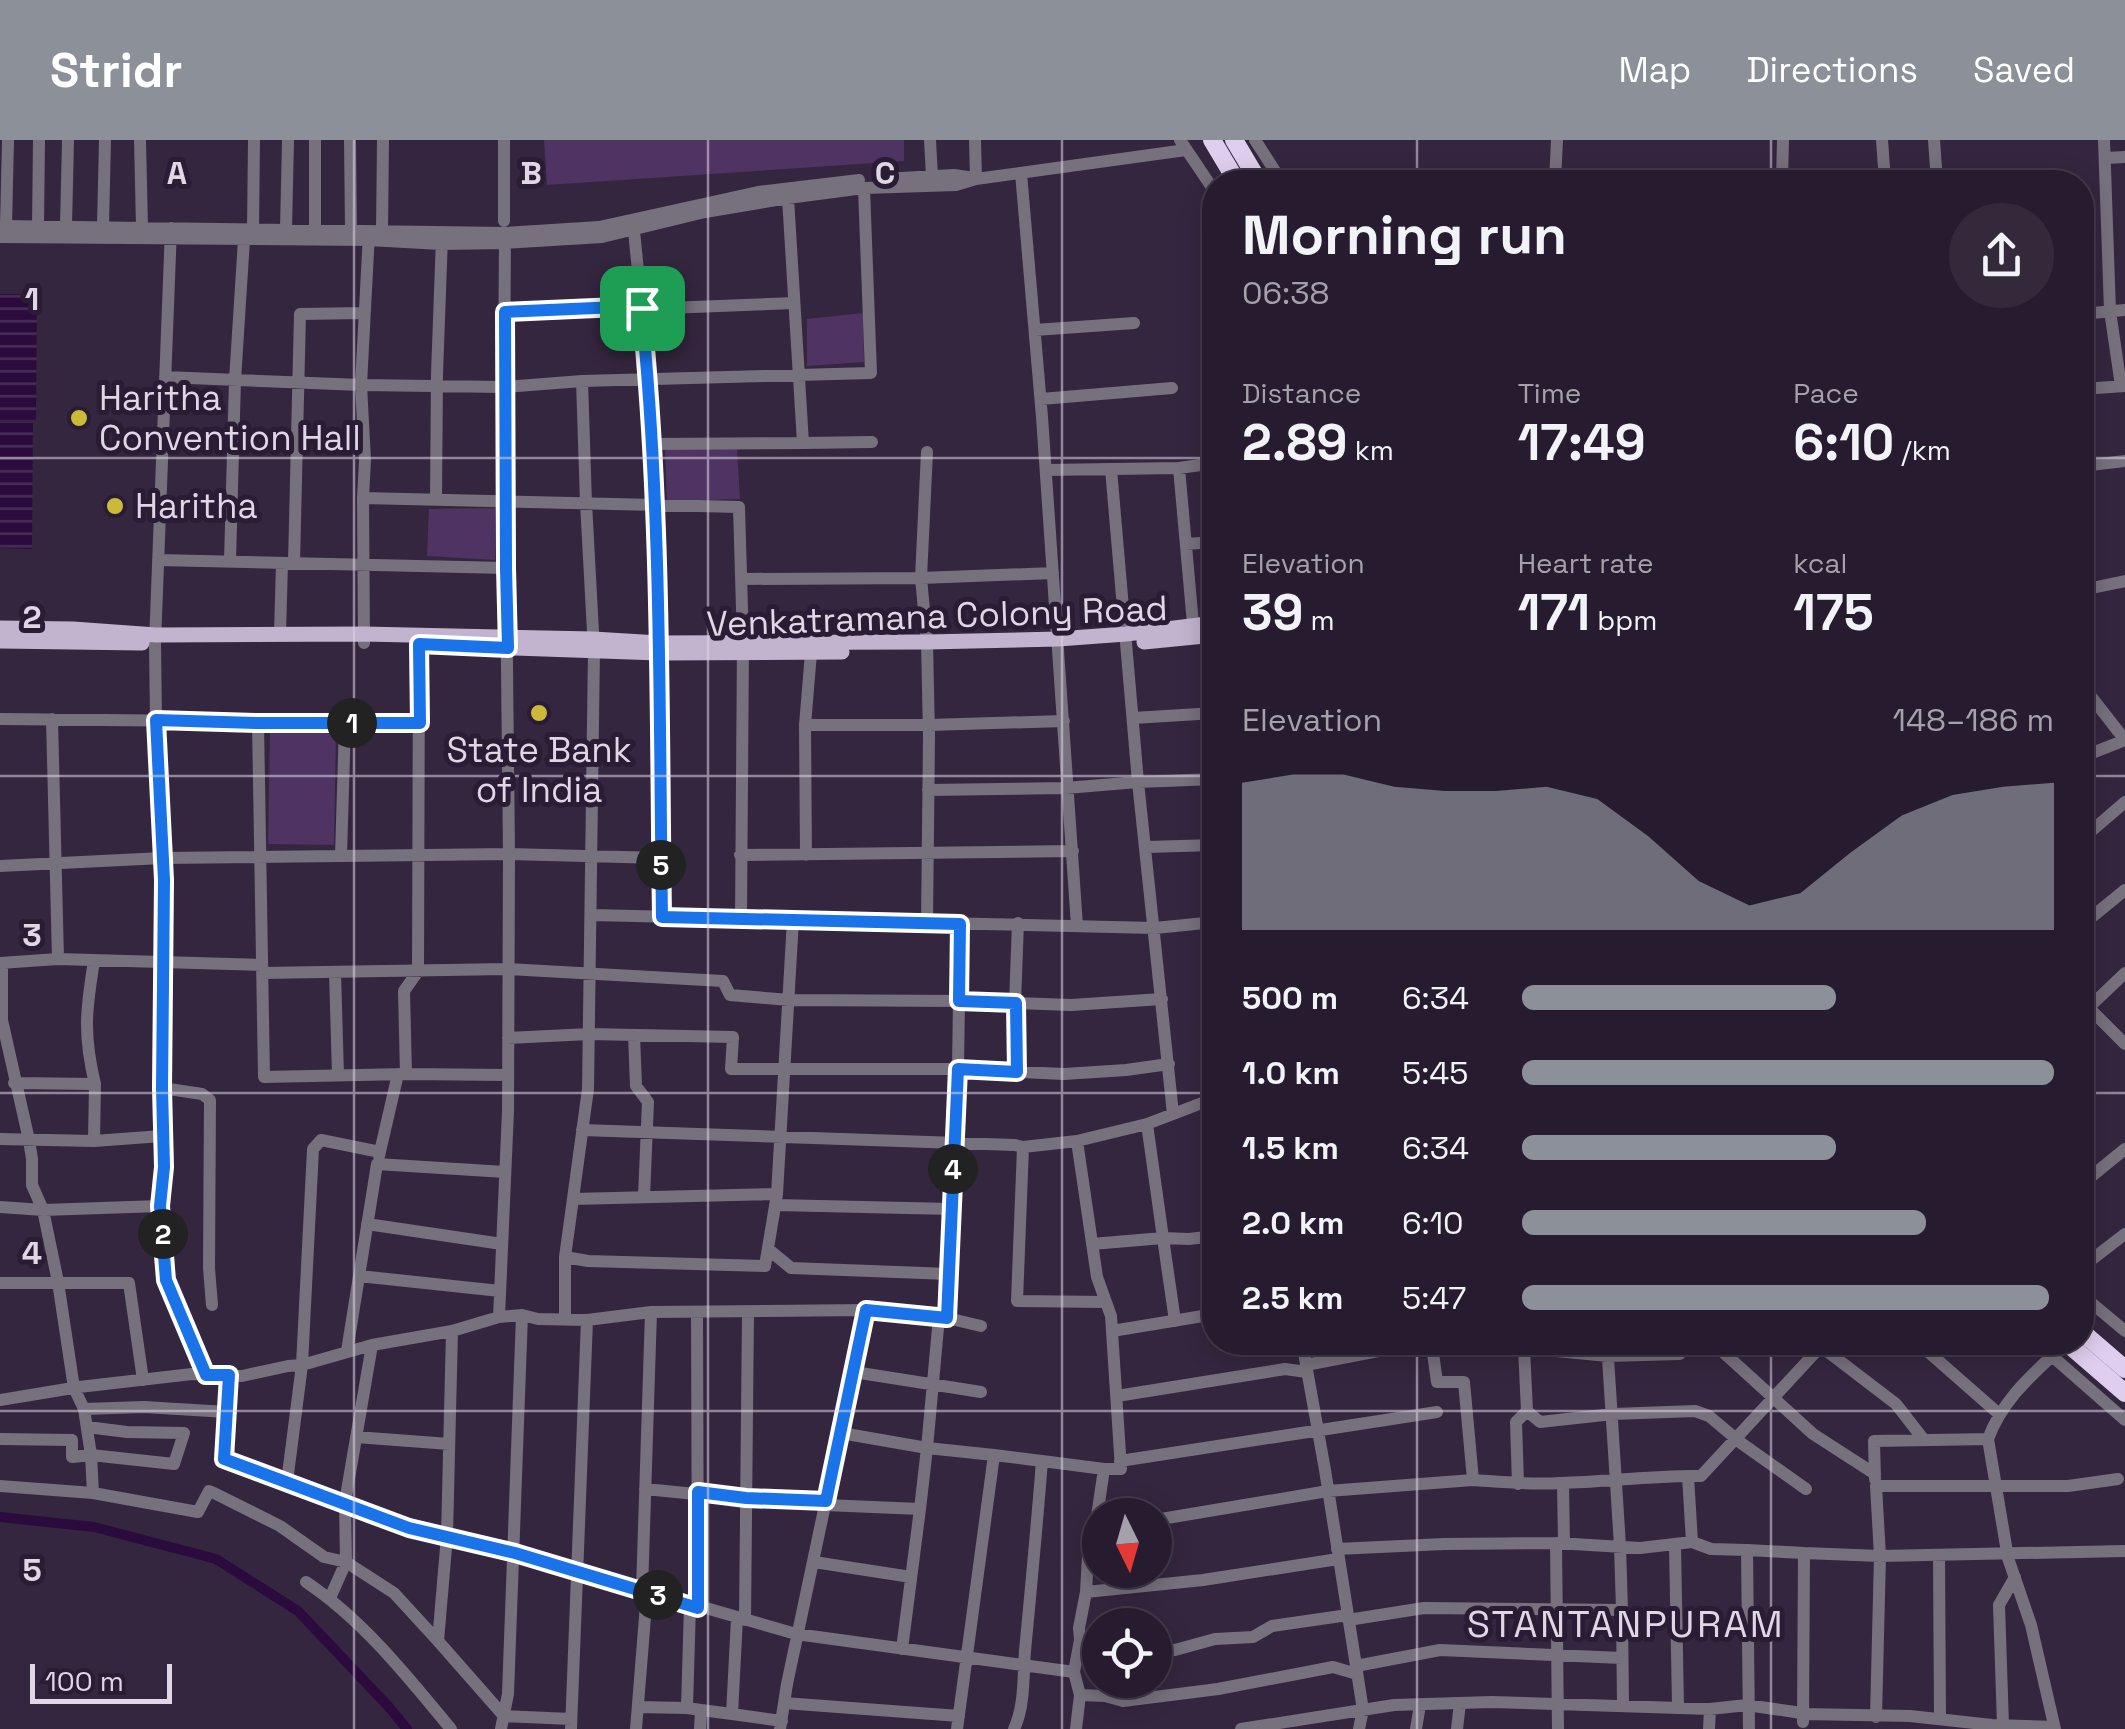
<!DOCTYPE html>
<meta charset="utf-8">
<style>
:root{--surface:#271c2f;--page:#33293b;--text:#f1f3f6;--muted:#a4a1aa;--line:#433a4b;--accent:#8c9099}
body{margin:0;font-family:"Space Grotesk",sans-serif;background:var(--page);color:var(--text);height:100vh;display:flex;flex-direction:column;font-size:38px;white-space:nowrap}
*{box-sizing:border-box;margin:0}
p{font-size:32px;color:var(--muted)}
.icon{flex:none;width:55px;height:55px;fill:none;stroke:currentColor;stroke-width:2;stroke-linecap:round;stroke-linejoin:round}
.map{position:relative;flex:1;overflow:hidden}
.panel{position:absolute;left:1202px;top:30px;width:892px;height:1185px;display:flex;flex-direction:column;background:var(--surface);border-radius:40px;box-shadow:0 5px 25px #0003,0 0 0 2px var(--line)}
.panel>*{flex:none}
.needle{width:65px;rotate:175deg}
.controls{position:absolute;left:1082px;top:1358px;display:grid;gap:20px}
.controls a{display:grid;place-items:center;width:90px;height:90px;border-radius:50%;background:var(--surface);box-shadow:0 5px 25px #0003,0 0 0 2px var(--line);font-size:50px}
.scale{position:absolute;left:30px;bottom:25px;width:142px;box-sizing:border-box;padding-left:10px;border:5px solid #dfd6e6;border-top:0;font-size:28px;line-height:35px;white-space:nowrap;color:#dfd6e6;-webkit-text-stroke:8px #2a1c34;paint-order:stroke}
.pin{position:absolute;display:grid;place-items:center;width:85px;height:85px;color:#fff;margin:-42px;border-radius:20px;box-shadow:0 5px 15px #0006}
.km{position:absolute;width:50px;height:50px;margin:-25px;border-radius:50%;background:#222;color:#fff;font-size:28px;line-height:50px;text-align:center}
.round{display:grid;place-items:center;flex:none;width:105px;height:105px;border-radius:52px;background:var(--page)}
.summary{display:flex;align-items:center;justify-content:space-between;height:170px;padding:0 40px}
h1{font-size:55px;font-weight:600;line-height:75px}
.figures{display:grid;grid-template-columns:repeat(3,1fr);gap:15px;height:170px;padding:10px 40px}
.figures div{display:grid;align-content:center}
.figures b{font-size:50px;font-weight:600}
.figures small{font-size:28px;font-weight:400}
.figures p{font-size:28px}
.chart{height:280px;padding:20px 40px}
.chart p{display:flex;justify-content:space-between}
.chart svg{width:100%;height:180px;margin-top:10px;fill:var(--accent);opacity:.7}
ul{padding:0 40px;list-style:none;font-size:32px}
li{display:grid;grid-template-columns:160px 120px 1fr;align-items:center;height:75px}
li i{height:25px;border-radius:12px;background:var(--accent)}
header{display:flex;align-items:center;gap:60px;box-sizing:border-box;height:140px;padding:0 50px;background:var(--accent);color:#fff}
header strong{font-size:48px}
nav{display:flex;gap:55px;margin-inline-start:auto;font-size:35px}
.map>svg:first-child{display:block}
.green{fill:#4f3362}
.water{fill:url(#water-rules)}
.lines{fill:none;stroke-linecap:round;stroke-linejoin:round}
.canal{stroke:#2b0b3d;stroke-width:10}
.minor{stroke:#77707d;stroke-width:12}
.major{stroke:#c2b3ce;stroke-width:15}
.highway{stroke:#e0ceee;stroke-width:18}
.minor-bridge{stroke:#77707d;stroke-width:12}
.route-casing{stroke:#fff;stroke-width:20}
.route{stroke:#1a73e8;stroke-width:12}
.grid{fill:none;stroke:#dfd6e6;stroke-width:2.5;stroke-opacity:0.55}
.poi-dot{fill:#cdb938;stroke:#2a1c34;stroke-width:4}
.labels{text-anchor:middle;stroke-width:10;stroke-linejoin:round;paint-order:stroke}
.poi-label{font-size:35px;fill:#dfd6e6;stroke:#2a1c34;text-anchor:start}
.street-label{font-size:35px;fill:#dfd6e6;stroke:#2a1c34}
.neighbourhood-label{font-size:38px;letter-spacing:2.5px;fill:#dfd6e6;stroke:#2a1c34}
.grid-label{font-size:32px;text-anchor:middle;font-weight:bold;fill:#dfd6e6;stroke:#2a1c34;stroke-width:10;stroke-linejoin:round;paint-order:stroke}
</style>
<header>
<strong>Stridr</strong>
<nav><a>Map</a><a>Directions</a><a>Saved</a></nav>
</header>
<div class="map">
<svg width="2125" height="1589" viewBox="0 0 2125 1589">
<defs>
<pattern id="water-rules" width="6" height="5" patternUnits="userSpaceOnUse" patternTransform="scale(2.5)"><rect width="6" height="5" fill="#2b0b3d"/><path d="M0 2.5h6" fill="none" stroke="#492e59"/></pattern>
</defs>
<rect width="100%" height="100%" fill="#34263f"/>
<path class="green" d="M544 0H904V21L547 45Z
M863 173 864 222 807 226V179Z
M665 308H737L740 359 667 361Z
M496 368 495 420 427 416 429 369Z
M270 590 336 591 334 705 268 704Z"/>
<path class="water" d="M0 154H37L36 280H0Z
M0 282H33L32 409 0 408Z"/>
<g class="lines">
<path class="canal" d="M0 1377 94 1387 216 1419 298 1471 388 1566 407 1589"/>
<path class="minor" d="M140 0 142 87
M350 0 351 90
M504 0V81
M930 0 932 36
M975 0 976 39
M1180 0 1215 52
M1255 0 1282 42
M1882 0 1885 42
M1934 0 1937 42
M2104 0 2110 171 2121 246
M2105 18 2125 17
M1021 33 1042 277 1077 786
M884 39 954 35 974 38
M1555 42 1557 0
M1782 42 1783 0
M633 81 649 240 655 365 662 777
M0 86 505 93 599 87 758 52 859 40
M6 86 8 0
M38 86 39 0
M66 86 68 0
M103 86 105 0
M171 88 155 503 156 579 164 740 162 996C165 1043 157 1091 166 1139 173 1171 192 1204 206 1235
M286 89 288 0
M253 90 254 0
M382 92 383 0
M0 97 369 100 441 104 504 103 602 97 705 72 788 58 864 48 956 45 976 39 1186 10
M315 97V0
M642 169 794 163
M505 171 641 166
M2082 174 2125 170
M1035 190 1134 183
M165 237 361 245 504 247 582 241 871 233 864 48
M2082 249 2125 246
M1041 259 1172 248
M803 303 872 302
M652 304 803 303 788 58
M2082 326 2125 321
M1179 328 1194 495
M1111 329 1138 642 1173 974
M1046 330 1179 328 1215 323
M363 358 739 367 743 502 741 779
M436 360 437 234 442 97
M1186 404 1215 402
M158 420 506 428
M230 421 235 240 244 100
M294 423 300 174 364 173
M741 439 921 438 1053 433
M2082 450 2125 441
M280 494 282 423
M364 503 363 358 365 320 361 245 369 93
M419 504 418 831 404 851 406 934 508 935
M2082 545 2125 600
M1133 578 1215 573
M0 579 420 583
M52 579 58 819 262 825
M258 583 264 937 406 934
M345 583 341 716 509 714 661 718
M805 585H929L1064 581
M2082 617 2125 600
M928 650 1066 648 1138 642 1215 639
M2082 699 2125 662
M1146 707 1215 705
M740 715 1073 711
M806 715 805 585 811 513
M0 726 162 718 341 716
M591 775 1155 788 1215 782
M927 784 929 596 927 502 921 438 927 312
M2082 785 2125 750
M94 821C86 870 83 894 95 944
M0 823 58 819
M2 823V880L29 1000 32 1019V1045L43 1070 58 1142 74 1248 84 1269 91 1315 93 1353
M335 832 338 935
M262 833 507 829 723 841 730 855 789 860 959 861 1071 865 1162 859
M2082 861 2125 904
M2084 872 2125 833
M634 895 636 946 648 962 644 1057
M508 898 589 894 733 897 731 929H958L1064 934 1126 930 1169 924
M1017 932 1015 863 1018 783
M14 943 95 944 94 1001
M162 948 202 954 210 960 209 1128 212 1165
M1210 959 1215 993
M582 990 1015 1005 1023 1007 1077 1001 1147 984 1215 958
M0 999 94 1001 162 996
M1077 1001 1097 1137 1111 1176 1121 1329H1104
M1023 1007 1017 1161 1105 1162
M379 1016 398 934
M2082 1044 2125 1009
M777 1054 793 780
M775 1065 952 1069
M0 1067 43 1070 160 1066
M367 1084 502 1104
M1092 1104 1163 1098 1147 984
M768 1109 791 1128 949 1134
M565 1117 588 1121 765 1126 777 1054 573 1059
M2082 1127 2125 1094
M359 1136 500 1151
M0 1143H129L143 1240
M2082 1155 2125 1191
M867 1170 825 1365 920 1369 902 1509
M697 1172 698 1468
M499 1177 508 971 509 714 504 247 505 93
M939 1177 927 1308 994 1315 957 1589
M947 1178 958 929 960 784
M565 1180V1117L588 949 594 510 586 363 582 241
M1175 1181 1163 1098 1189 1099 1215 1096
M452 1191 447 1396 438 1501 504 1576 571 1579
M1112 1191 1215 1174
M1302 1202 1325 1330 1363 1570 1359 1589
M1607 1202 1620 1406 1622 1470
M1712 1202 1813 1294 1875 1334
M1815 1202 1896 1264 1924 1300
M1917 1202 1999 1274
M2036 1202 2125 1280
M372 1205 345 1362 346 1422 394 1453 438 1501
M1443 1206 1524 1208 1526 1202
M347 1211 377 1024 505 1032
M2052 1216C2025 1241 2001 1264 1988 1299L2008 1418 2031 1485 2055 1589
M1306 1225 1399 1207 1443 1206V1202
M854 1232 981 1252
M229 1235 224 1319 409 1388 515 1413 796 1494 1074 1532 1080 1500 1079 1488 1086 1452 1088 1415 1095 1390 1104 1329 1042 1321C1037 1385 1031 1448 1025 1511 1023 1536 1025 1566 1014 1589
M1117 1256 1285 1229 1307 1232
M0 1260 79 1247 192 1234 242 1236 288 1226 302 1225 372 1205 452 1191 499 1177 522 1175 538 1179 587 1180 651 1172 867 1170 947 1178 981 1186
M84 1269 144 1267 227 1272
M1527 1271 1540 1282 1613 1274 1695 1271 1709 1276 1741 1303 1806 1349
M841 1293 927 1308 920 1369
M356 1297 449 1304
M0 1299 72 1300V1317L91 1315 174 1324 184 1293 127 1292 87 1287
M994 1315 1042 1321
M1120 1321 1437 1272
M1688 1336 1692 1402
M1875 1339 1874 1301 1988 1299
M1473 1340C1502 1342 1530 1345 1560 1343 1607 1342 1654 1335 1701 1336L1825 1202
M287 1342 302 1225 313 1009 321 1000 380 1012
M1563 1343 1564 1404
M1518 1344 1516 1282 1527 1271 1524 1208 1608 1216 1680 1214
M0 1346 93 1353 198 1372 209 1351 214 1353 280 1386 324 1417 346 1422 330 1458
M645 1349 746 1359 826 1361
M1155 1380 1328 1351 1473 1340 1464 1242H1437L1432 1206
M1556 1403 1558 1589
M1675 1405 1678 1567
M1337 1409 1444 1404 1556 1403 1640 1408 1692 1402 1711 1409 1747 1410
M1939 1415 1940 1579
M814 1422 911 1437
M306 1442C363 1480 408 1537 451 1589
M642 1450 651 1172
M1086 1452 1203 1440 1338 1419
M690 1465 687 1568 701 1570 700 1589
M737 1478 732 1574 782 1581
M745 1480 748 1172
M1348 1480 1424 1468 1622 1470 1623 1566
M1080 1500 1100 1503
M1155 1509 1175 1510 1215 1499 1253 1497 1272 1486 1348 1475
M1356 1526 1440 1510 1622 1518
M1074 1532 1080 1555 1105 1556 1123 1561 1218 1549 1333 1527 1357 1534
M784 1563 959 1576
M638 1567 687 1568
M701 1570 732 1574
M1803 1574 1910 1576 1992 1585 2054 1587
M1876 1577 1880 1416 1876 1346H2068L2118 1339
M1803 1582 1804 1413 1880 1416 2125 1411
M2003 1585 1999 1465 2015 1437
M501 1589 508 1554 522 1175
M571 1589 587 1180
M636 1589 647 1452
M780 1589 787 1544 825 1365
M1076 1589 1080 1555
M1241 1589 1394 1565 1492 1562 1710 1569 1747 1565 1795 1572
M1416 1589 1420 1565
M1457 1589 1460 1563
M1709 1589 1710 1569
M1749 1589 1747 1410 1804 1413"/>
<path class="major" d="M0 488 73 489 156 495 364 494 593 499 659 503 927 502 1058 499 1126 494 1215 483
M0 501 142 503
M1144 502 1215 495
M515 508 659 513 842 512"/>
<path class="highway" d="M1212 0 1237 42
M1234 0 1259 42
M2082 1192 2125 1229
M2066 1202 2125 1253"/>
<path class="minor-bridge" d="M1795 1572 1803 1574"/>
</g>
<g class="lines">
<defs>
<path id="route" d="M641 166C662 369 659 573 662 777L960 784 959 861 1016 863 1017 932 958 929 947 1178 866 1170 826 1361 746 1358 698 1352V1468L515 1413 409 1388 224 1319 229 1235H206L166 1140 160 1066 164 1027 162 948 164 740 156 580 258 583H420L419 504 508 508 506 428 505 172Z"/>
</defs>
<use href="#route" class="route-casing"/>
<use href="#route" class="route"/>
</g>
<path class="grid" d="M354 0V1589M708 0V1589M1062 0V1589M1417 0V42M1771 0V42M0 318H1215M2082 318H2125M0 636H1215M2082 636H2125M0 953H1215M2082 953H2125M1417 1202V1589M1771 1202V1589M0 1271H2125"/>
<g class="poi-dot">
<circle cx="79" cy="278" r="10"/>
<circle cx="115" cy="366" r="10"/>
<circle cx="539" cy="573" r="10"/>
</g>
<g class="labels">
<g class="poi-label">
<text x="99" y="270">Haritha<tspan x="99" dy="40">Convention Hall</tspan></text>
<text x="135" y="378">Haritha</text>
<text x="539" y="622" text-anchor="middle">State Bank<tspan x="539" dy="40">of India</tspan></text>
</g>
<g class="street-label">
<text transform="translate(937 476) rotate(-2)" y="12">Venkatramana Colony Road</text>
</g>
<g class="neighbourhood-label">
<text x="1626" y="1497">STANTANPURAM</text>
</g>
</g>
<g class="grid-label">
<text x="177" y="44">A</text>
<text x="531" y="44">B</text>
<text x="885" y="44">C</text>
<text x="32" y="170">1</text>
<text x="32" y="488">2</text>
<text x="32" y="806">3</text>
<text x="32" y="1124">4</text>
<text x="32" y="1441">5</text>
</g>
</svg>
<div class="controls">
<a><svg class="needle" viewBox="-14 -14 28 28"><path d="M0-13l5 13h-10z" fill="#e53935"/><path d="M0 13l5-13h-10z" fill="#a4a1aa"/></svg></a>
<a><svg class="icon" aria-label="locate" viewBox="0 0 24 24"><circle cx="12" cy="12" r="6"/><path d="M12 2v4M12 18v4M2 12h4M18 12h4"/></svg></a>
</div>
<div class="scale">100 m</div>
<div class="pin" style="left:642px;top:168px;background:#1e9e55"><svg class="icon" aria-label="arrive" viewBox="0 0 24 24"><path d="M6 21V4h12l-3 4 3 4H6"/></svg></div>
<b class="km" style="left:352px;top:583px">1</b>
<b class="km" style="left:163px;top:1094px">2</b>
<b class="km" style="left:658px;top:1455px">3</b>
<b class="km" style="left:953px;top:1029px">4</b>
<b class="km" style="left:661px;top:725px">5</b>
<section class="panel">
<div class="summary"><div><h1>Morning run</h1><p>06:38</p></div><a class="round"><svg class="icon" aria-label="share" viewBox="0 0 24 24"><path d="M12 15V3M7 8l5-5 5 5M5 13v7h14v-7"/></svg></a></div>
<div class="figures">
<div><p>Distance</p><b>2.89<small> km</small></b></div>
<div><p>Time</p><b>17:49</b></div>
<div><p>Pace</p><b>6:10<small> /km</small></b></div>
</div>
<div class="figures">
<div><p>Elevation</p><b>39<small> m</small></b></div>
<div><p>Heart rate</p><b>171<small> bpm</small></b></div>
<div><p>kcal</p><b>175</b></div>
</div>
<div class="chart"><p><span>Elevation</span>148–186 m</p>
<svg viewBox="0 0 160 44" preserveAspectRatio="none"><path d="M0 44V8L10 6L20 6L30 9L40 10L50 10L60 9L70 12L80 21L90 32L100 38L110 35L120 25L130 16L140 11L150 9L160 8V44z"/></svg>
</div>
<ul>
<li><b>500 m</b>6:34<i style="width:59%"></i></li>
<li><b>1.0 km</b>5:45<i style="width:100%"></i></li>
<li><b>1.5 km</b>6:34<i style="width:59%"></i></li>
<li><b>2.0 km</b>6:10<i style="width:76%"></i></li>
<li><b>2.5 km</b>5:47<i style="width:99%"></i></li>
</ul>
</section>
</div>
